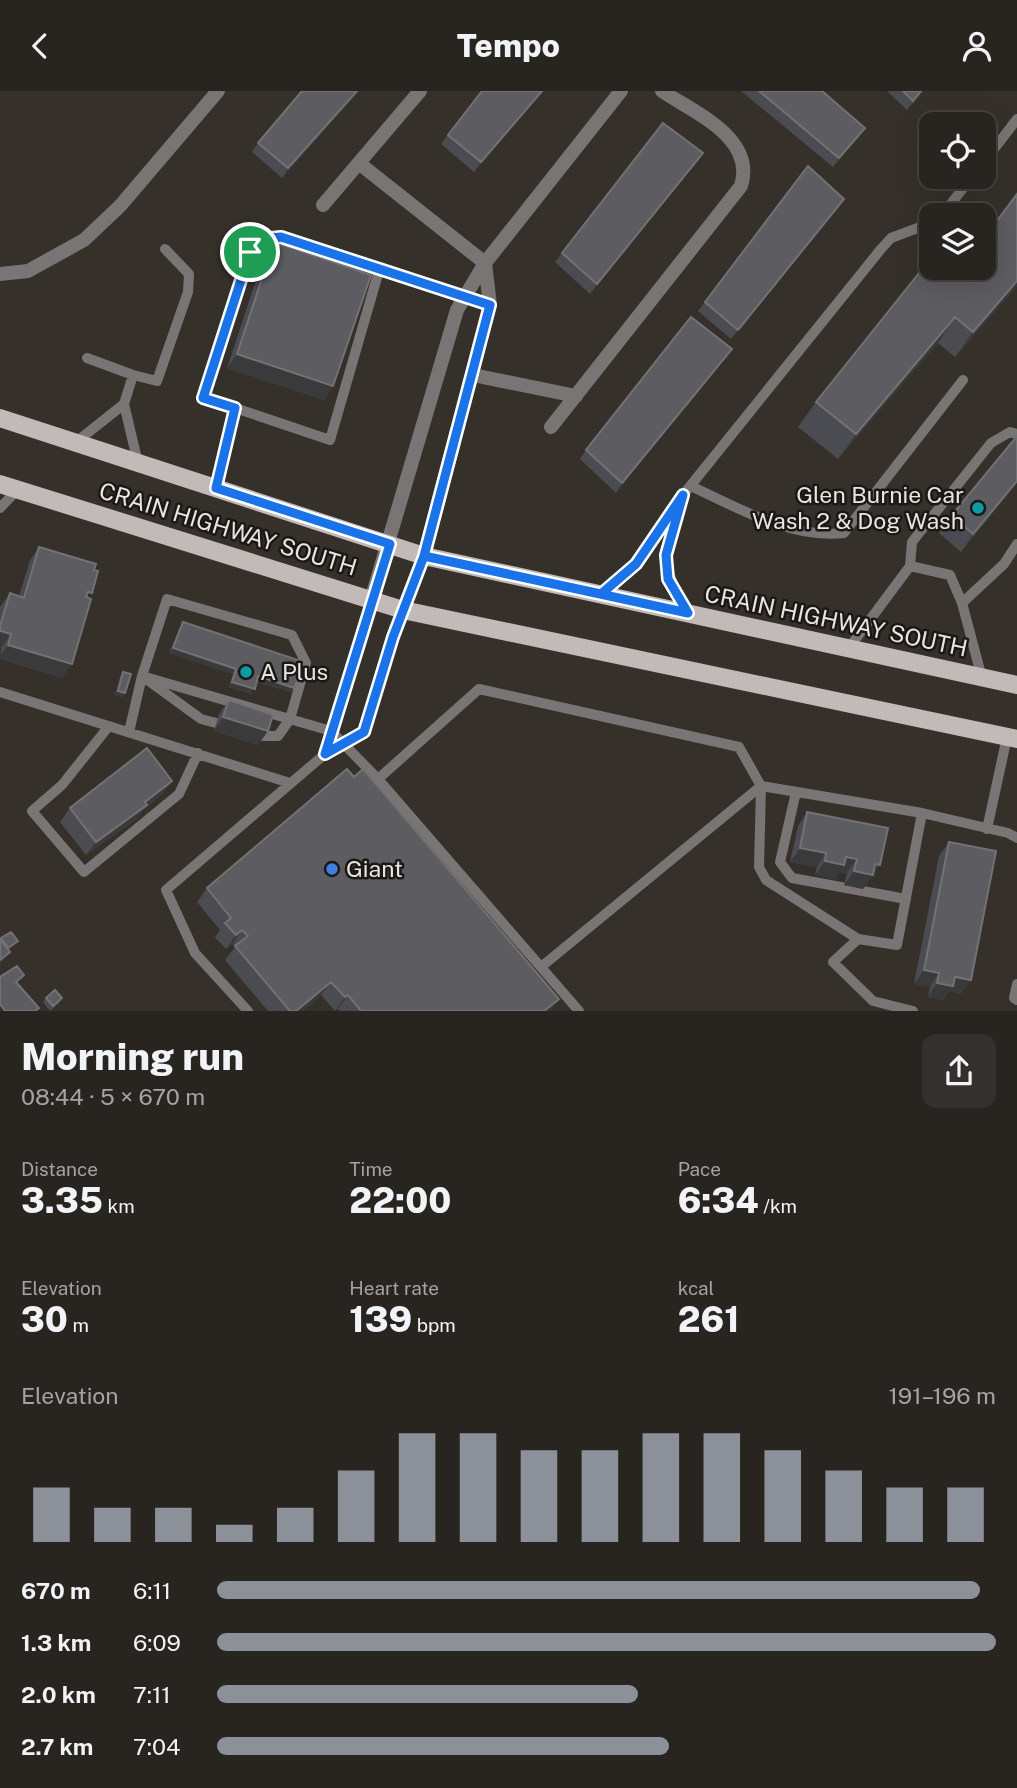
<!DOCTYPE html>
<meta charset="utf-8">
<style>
:root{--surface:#282420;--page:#34302d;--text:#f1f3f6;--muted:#a5a4a5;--line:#44413e;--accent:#8c9099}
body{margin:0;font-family:"Public Sans",sans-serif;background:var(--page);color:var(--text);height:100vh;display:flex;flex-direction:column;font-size:26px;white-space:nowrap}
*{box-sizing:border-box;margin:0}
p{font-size:23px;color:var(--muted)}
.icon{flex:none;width:38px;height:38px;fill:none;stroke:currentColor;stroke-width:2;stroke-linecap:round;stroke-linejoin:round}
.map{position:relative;height:920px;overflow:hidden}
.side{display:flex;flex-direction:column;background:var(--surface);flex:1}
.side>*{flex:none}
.tools{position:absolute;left:919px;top:21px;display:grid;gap:14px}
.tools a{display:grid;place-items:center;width:77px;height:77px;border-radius:14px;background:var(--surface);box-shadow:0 7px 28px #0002,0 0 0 2px var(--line);font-size:35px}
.pin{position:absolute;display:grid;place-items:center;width:60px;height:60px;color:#fff;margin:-30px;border:4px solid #fff;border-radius:50%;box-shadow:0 2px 7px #0007}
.round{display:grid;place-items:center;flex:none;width:74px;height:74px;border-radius:14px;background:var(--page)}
.head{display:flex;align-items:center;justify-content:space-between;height:119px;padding:0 21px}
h1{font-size:38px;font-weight:800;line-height:52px}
.stats{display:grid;grid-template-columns:repeat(3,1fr);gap:10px;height:119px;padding:7px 21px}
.stats div{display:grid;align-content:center}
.stats b{font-size:35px;font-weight:800}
.stats small{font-size:19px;font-weight:400}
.stats p{font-size:19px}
.chart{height:196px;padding:14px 21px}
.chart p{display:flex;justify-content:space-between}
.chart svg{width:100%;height:126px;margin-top:7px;stroke:var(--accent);stroke-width:6}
ul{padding:0 21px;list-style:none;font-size:23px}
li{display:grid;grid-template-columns:112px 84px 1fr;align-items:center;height:52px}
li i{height:18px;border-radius:9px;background:var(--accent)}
header{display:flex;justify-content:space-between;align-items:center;height:91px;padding:0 21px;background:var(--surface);font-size:32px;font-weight:800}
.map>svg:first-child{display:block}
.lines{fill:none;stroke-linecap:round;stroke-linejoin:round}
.path{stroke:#78736d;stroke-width:3.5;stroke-dasharray:2 5;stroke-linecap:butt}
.service{stroke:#7a7575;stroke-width:10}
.minor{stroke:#7a7575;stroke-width:14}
.primary{stroke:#c2b9b9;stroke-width:18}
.wall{fill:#4b4c52}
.shaded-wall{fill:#3b3a3b}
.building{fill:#5c5c61;stroke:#727275;stroke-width:2}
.route-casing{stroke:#fff;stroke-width:14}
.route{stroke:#1a73e8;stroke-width:9}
.culture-dot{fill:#0f9aa8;stroke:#1b1816;stroke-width:2.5}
.shop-dot{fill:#3f7fe0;stroke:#1b1816;stroke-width:2.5}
.labels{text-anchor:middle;stroke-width:5;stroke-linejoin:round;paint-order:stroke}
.poi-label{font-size:23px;fill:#e9e5e1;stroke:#1b1816;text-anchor:start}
.street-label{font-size:23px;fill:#e9e5e1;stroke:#1b1816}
</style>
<header><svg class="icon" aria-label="back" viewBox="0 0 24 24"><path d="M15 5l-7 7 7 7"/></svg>Tempo<svg class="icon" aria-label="person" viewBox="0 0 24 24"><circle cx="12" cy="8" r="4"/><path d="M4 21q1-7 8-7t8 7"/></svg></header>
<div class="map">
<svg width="1017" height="920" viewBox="0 0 1017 920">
<rect width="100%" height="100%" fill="#36302a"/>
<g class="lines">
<path class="path" d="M967 115 979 124"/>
<path class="service" d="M984 71 1017 28
M942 124 972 86
M87 267 133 284 124 313 138 372
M133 284 157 290 188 201 189 183 165 158
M235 317 203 307 250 161 261 148 280 146 380 176
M75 352 124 313
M691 395C737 417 792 448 844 442L963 289
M216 397 235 317 330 349 380 176 490 214
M680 414C662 467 661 473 688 522
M0 417 18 398
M910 475 912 451 991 352 1010 341 1017 343
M601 503 636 473 683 404 881 158 891 147 931 132
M962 512 1004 473 1017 453
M849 557 910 475 950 484 962 512 982 587
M0 601 290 692
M109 635 62 694 32 720 84 781 179 703 198 662
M129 641 142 585 201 628 216 632
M260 645H278L290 628 306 572 292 544 167 508 142 585 331 640 378 688 579 920
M325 663 371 509
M378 688 479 598 739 656 761 695 759 776 766 789 858 848 833 871 873 910 913 920
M796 701 780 771 792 787 906 808
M987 738 1007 646
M858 848 897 854 922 722
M541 876 761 695 922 722 1008 742 1017 747
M1017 893 1014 907 1017 909
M248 920 195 862 166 799 325 663 364 641 403 519"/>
<path class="minor" d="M360 73 485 172
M323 114 420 0
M0 183 28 180 84 149 120 115 218 0
M473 284 576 305
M551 336 741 95C756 47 695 22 662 0
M371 509 457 219 485 172 621 0
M403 519 424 465 490 214 485 172"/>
<path class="primary" d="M0 327 424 465 1017 594
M0 393 403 519 1017 648"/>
</g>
<path class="wall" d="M359 0 282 87 252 61 258 52Z
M482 0H544L474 81 441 53Z
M741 0H822L865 37 833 76Z
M887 0H923L907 19Z
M696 71 590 203 555 171 562 162Z
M837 117 731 248 698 220 705 211Z
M274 151 333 295 324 309 227 277 264 165Z
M931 167 1017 195 955 266 938 252 838 368 798 336 816 311Z
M732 258 616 402 580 368 586 359Z
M1017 392 961 461 939 442 952 424Z
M39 456 88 507 62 587 0 568 1 557 0 556V516L10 502 19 505 30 469Z
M183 531 294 597 291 601 257 591 251 603 229 596 233 583 169 562 180 536Z
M123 581 125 602 122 606 115 604 120 586Z
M229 609 258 654 214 640 219 623Z
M163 703 143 719 137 728 86 764 60 731 70 717Z
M807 721 880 774 863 798 844 794 847 782 839 781 835 788 815 784 817 776 790 771 798 735Z
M949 751 961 903 949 900 943 909 928 906 930 896 914 893 939 765Z
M207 797 550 920H340L338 918 335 920 321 904 303 920H268L225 869 235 856 233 853 226 858 215 846 220 839 197 811Z
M46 907H62L59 912 50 920 43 911Z"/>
<path class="shaded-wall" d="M357 0H359L282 87 288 77Z
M542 0H544L474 81 481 71Z
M865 37 858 46 833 76 839 67Z
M703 62 696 71 590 203 597 193Z
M844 108 837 117 731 248 738 239Z
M1017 190V195L955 266 973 241Z
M955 226 938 252 838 368 856 343Z
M732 258 725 268 616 402 622 392Z
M237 263 333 295 324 309 227 277Z
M1017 390V392L961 461 973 443Z
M0 540 11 543 1 557 0 556Z
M8 554 72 573 62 587 0 568V565Z
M173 557 236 578 233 583 169 562Z
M258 585 294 597 291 601 255 590Z
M232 591 255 598 251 603 229 596Z
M118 600 125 602 122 606 115 604Z
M223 626 268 640 258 654 214 640Z
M172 690 163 703 143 719 137 728 86 764 96 751Z
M800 757 826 762 817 776 790 771Z
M846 766 857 768 847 782 839 781 835 788 815 784 825 770Z
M875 773 880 774 863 798 844 794 854 780Z
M242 839 233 853 226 858 236 844Z
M10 861 3 870 0 873V869Z
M924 879 939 882 930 896 914 893Z
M955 886 971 889 961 903 949 900 943 909 928 906 937 892Z
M331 891 321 904 303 920H296Z
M348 904 338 918 335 920 345 906Z
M559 908 550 920H544Z"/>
<path class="building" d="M302 0H357L288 77 258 52Z
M482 0H542L481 71 448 44Z
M759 0H822L865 37 839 67Z
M903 0H921L913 10Z
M663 32 703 62 597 193 562 162Z
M808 75 844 108 738 239 705 211Z
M1017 103V190L973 241 955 226 856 343 816 311 931 167V177H984V147Z
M274 151 371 184 333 295 237 263Z
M691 226 732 258 622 392 586 359Z
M1017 345V390L973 443 952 424Z
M39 456 96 473 94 479 98 480 92 502 88 501 86 506 91 508 72 573 8 554 11 543 0 540V535L10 502 24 507Z
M183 531 304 571 294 597 258 585 255 598 232 591 236 578 173 557Z
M123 581 131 583 125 602 118 600Z
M229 609 273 624 268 640 223 626Z
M147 657 172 690 145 711 147 714 96 751 70 717Z
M347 678 354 686 363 678 559 908 544 920H361L348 904 345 906 331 891 296 920H290L235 855 248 845 242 839 236 844 225 832 231 827 207 797Z
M807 721 888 737 880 774 875 773 873 784 854 780 857 768 846 766 844 774 825 770 826 762 800 757Z
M949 751 996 760 971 889 955 886 953 895 937 892 939 882 924 879Z
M11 841 18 850 8 857 1 847Z
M0 848 10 861 0 869Z
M17 875 24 884 16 891 39 917 35 920H5L0 913V886Z
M55 899 62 907 53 915 46 907Z"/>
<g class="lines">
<defs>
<path id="route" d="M250 161 203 307 235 317 216 397 390 453 325 663 364 641 393 546 424 465 688 522 668 488 666 464 683 404 636 473 601 503 424 465 490 214 281 146 261 148 250 161"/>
</defs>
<use href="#route" class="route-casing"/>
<use href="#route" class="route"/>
</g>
<g class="culture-dot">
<circle cx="978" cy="417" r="7"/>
<circle cx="246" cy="581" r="7"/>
</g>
<circle class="shop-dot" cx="332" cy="778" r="7"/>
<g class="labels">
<g class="poi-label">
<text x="964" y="412" text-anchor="end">Glen Burnie Car<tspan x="964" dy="26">Wash 2 &amp; Dog Wash</tspan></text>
<text x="260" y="589">A Plus</text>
<text x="346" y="786">Giant</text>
</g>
<g class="street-label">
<text transform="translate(228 438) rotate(17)" y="8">CRAIN HIGHWAY SOUTH</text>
<text transform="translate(836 530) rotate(12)" y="8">CRAIN HIGHWAY SOUTH</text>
</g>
</g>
</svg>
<div class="tools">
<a><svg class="icon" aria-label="locate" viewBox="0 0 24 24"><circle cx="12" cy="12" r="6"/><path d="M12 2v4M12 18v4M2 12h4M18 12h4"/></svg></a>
<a><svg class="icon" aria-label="layers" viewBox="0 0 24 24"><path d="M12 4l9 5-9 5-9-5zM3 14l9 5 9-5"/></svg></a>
</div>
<div class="pin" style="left:250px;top:161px;background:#1e9e55"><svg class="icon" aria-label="arrive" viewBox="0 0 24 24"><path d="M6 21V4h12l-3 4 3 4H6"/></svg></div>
</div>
<section class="side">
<div class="head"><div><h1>Morning run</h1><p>08:44 · 5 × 670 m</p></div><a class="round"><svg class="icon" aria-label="share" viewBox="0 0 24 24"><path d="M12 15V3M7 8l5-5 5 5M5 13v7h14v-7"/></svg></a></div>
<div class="stats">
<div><p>Distance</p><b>3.35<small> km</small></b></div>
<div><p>Time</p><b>22:00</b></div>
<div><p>Pace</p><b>6:34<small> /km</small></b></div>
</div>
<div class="stats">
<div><p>Elevation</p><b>30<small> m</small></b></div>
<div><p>Heart rate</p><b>139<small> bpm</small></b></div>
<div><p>kcal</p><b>261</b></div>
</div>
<div class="chart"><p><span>Elevation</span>191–196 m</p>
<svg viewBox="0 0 160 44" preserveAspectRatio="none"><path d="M5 44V25M15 44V32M25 44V32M35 44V38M45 44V32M55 44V19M65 44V6M75 44V6M85 44V12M95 44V12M105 44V6M115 44V6M125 44V12M135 44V19M145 44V25M155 44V25"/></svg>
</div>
<ul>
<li><b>670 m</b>6:11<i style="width:98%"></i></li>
<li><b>1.3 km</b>6:09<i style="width:100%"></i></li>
<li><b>2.0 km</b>7:11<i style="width:54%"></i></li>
<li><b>2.7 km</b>7:04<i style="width:58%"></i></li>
</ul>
</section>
